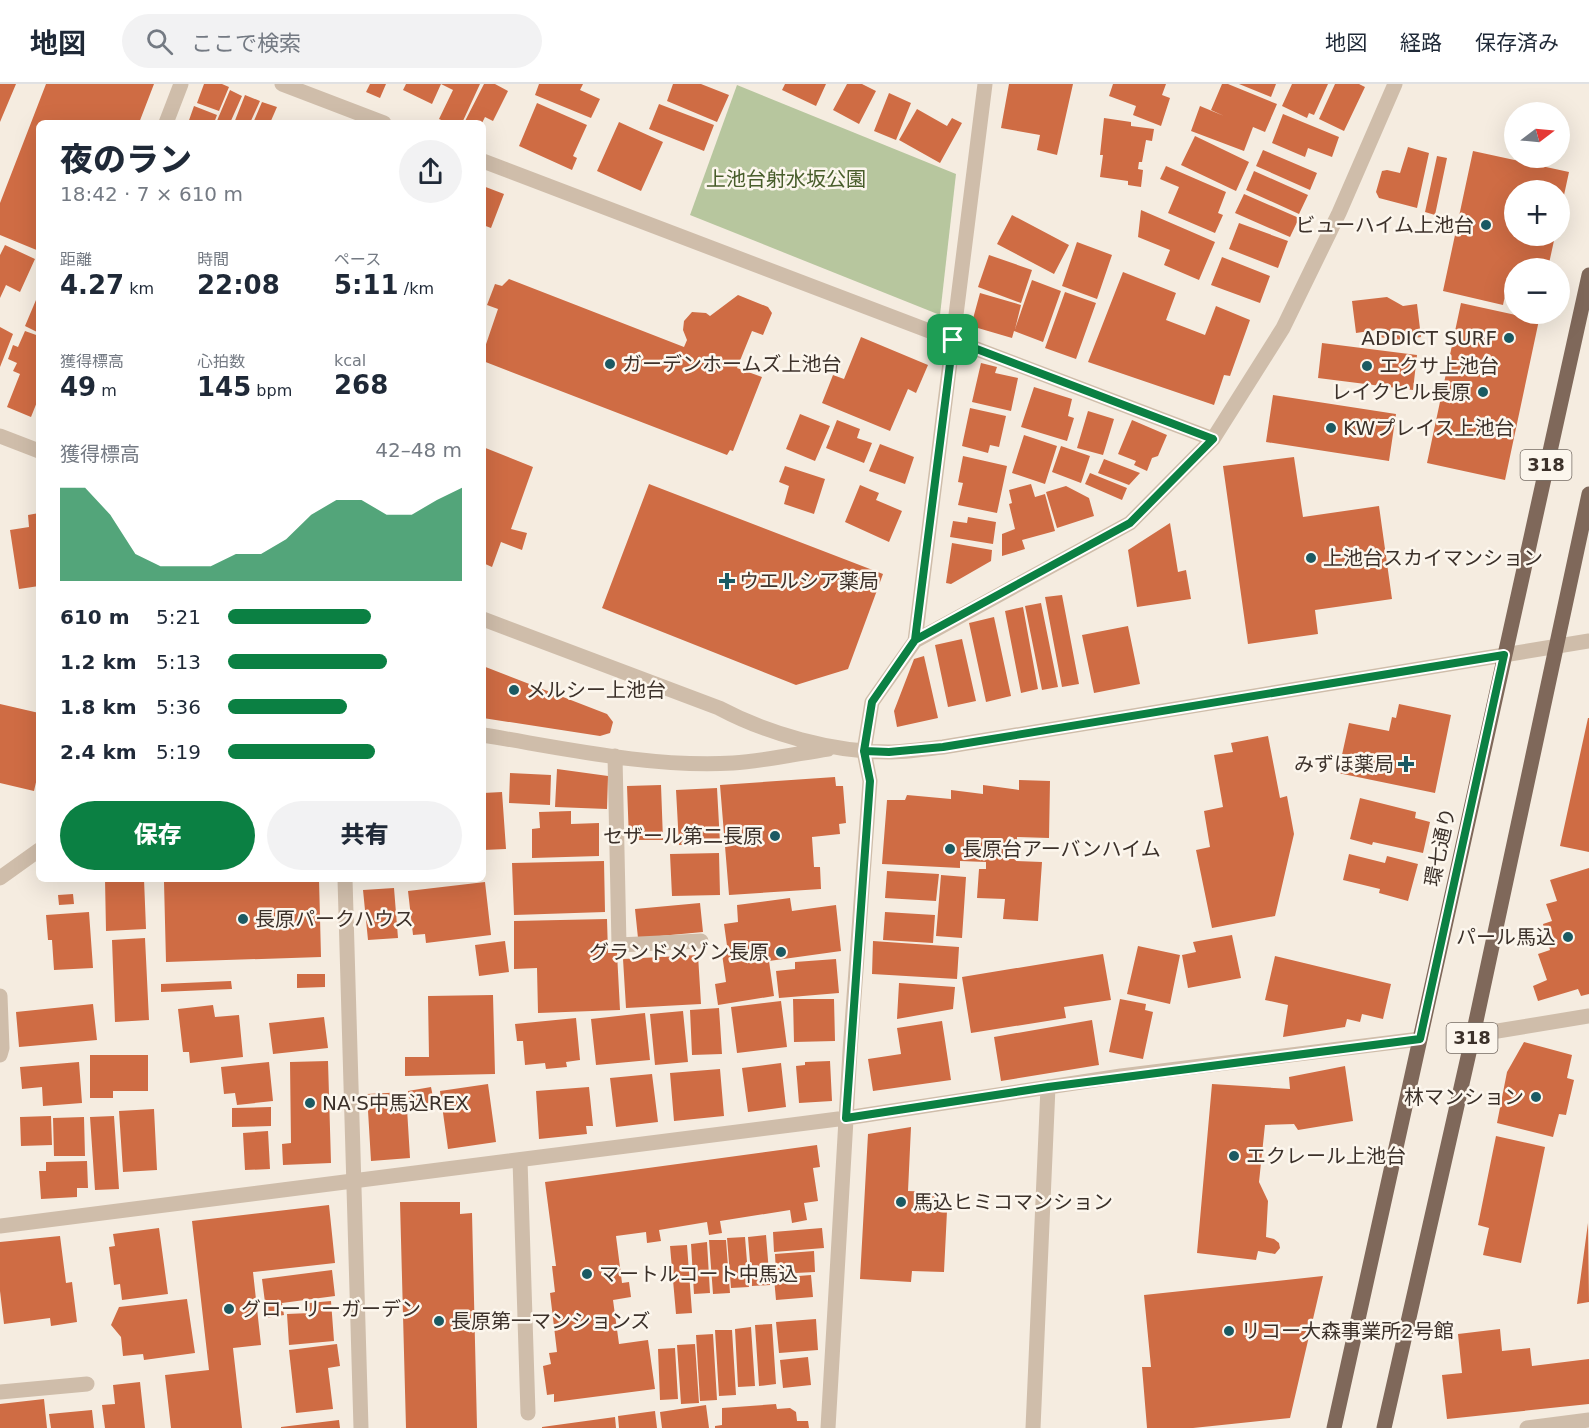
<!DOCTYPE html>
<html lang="ja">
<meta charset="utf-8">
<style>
:root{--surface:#fff;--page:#f2f2f3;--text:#1f2937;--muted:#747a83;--line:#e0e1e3;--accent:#0b8043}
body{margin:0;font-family:"DejaVu Sans","Noto Sans JP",sans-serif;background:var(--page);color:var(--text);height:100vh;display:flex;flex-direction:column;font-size:22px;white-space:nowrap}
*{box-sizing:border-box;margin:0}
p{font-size:20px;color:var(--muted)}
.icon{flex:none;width:33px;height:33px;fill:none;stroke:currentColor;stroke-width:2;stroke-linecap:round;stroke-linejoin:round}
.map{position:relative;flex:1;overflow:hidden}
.panel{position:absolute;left:36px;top:36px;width:450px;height:762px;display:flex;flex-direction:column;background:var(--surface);border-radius:9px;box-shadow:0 6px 24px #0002}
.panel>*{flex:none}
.needle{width:39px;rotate:74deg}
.tools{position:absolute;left:1504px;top:18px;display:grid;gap:12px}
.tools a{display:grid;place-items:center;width:66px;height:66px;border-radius:50%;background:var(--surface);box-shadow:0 6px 24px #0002;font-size:30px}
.pin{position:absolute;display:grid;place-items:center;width:51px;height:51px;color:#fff;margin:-26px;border-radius:12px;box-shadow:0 3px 9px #0006}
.round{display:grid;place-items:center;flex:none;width:63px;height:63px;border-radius:32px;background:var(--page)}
.head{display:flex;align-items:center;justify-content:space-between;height:102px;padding:0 24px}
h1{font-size:33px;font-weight:800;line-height:45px}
.stats{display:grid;grid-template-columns:repeat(3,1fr);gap:9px;height:102px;padding:6px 24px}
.stats div{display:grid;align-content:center}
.stats b{font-size:26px;font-weight:800}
.stats small{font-size:16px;font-weight:400}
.stats p{font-size:16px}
.chart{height:168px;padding:12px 24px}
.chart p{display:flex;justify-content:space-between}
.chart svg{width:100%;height:108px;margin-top:6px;fill:var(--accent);opacity:.7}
.button{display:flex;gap:12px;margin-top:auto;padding:12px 24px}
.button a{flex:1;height:69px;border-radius:36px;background:var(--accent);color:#fff;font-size:24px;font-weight:800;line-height:69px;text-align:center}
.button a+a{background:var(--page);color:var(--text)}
ul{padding:0 24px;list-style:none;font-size:20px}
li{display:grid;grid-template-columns:96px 72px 1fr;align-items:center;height:45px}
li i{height:15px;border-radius:8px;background:var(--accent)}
header{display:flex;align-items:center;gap:36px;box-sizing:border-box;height:84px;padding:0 30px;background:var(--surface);border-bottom:2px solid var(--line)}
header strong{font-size:28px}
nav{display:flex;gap:33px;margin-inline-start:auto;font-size:21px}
.search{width:420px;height:54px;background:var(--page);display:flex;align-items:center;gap:15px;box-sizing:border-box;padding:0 21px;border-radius:33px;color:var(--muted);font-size:22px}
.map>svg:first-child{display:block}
.green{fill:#b7c69e}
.building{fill:#cf6c44}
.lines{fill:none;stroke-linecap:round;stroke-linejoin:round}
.minor{stroke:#cfbdaa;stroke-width:15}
.major{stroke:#7f685a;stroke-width:15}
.route-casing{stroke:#fff;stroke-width:12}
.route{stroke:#0b8043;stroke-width:8}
.poi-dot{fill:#1b5a62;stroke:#fcf6ed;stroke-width:2}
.labels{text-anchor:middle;stroke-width:5;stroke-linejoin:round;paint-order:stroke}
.shield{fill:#fcf6ed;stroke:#766c64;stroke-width:1.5}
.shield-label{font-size:18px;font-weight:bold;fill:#3c312a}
.park-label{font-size:20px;fill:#485d2b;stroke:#fcf6ed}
.poi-label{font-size:20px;fill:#3c312a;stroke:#fcf6ed;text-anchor:start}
.street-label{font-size:20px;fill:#3c312a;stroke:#fcf6ed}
</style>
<header>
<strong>地図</strong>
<div class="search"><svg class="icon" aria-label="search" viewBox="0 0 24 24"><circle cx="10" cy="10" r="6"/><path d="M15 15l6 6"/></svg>ここで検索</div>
<nav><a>地図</a><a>経路</a><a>保存済み</a></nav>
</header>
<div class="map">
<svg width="1589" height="1344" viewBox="0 0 1589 1344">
<rect width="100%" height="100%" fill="#f5ece0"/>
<path class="green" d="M737 1 956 90 940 231 690 131Z"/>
<path class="building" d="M0 0H16L0 38Z
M46 0H154L139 39H39V167L0 151V119Z
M204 0H222L229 3 219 27 197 19Z
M370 0H386L380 14 366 8Z
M406 0H480L462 39H448L439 35 453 6 441 0 432 20 403 6Z
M484 0H495L508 7 493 37 485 33 482 39H464Z
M539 0H583L580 6 600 15 591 34 535 11Z
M673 0H701L729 11 717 38 667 17Z
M785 0H826L816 22 782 6Z
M847 0H862L876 7 859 40 833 26Z
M1009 0H1073L1057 71 1037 66 1040 51 1001 44Z
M1113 0H1166L1162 11 1170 14 1161 42 1133 31 1136 22 1109 12Z
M1222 0H1228L1277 20 1265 48 1253 43 1244 67 1191 47 1200 22 1224 32 1211 26Z
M1239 0H1276L1271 13Z
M1292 0H1328L1314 31 1309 29 1307 34 1282 22Z
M1335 0H1359L1365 3 1344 47 1319 35Z
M230 6 242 12 230 39H216Z
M889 9 911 19 896 56 874 47Z
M245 11 260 17 250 39H234Z
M262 18 277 23 270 39H253Z
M537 19 587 41 573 72 577 74 572 86 519 62Z
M659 20 714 41 704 67 649 45Z
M194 22 217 31 214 39H188Z
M917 25 947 42 952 34 962 39 940 79 899 56Z
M1283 30 1339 53 1332 73 1308 64 1305 73 1272 59Z
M1104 34 1131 38V42L1154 45 1152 57 1146 56 1142 78H1139L1138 85 1143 86 1141 103 1128 101V97L1100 93 1103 71H1100Z
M619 38 663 58 641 107 597 87Z
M1195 52 1249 78 1236 107 1181 81Z
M1408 63 1429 69 1417 124 1379 114 1376 108 1382 87 1387 86 1400 89Z
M1263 66 1317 89 1310 106 1256 82Z
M1473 67 1569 88 1561 125 1560 106H1515V152H1555L1548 184H1515V195L1509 193 1503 221 1443 207Z
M1437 72 1447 74 1435 131 1425 128Z
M1166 82 1226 108 1218 129 1223 131 1215 149 1168 129 1179 103 1160 95Z
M1254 87 1308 111 1299 130 1246 106Z
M483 102 504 110 491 144 483 141Z
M1244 110 1299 134 1290 153 1235 129Z
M1141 126 1215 158 1199 196 1164 181 1170 166 1138 153Z
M1012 131 1069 161 1054 190 997 160Z
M1239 139 1288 157 1278 184 1229 165Z
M1077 158 1112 171 1097 215 1062 202Z
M5 161 35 175 20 208 6 201 0 214V171Z
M989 171 1032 186 1021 219 978 203Z
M1222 173 1270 192 1260 219 1211 201Z
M1123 188 1176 209 1166 236 1205 251 1216 222 1250 236 1230 292 1224 291 1214 321 1088 278Z
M509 195 684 263 687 256 683 246 684 237 692 228 706 229 710 232 738 211 768 223 772 229 763 251 752 247 737 284 762 293 733 367 730 366 727 371 483 277V269L498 225 487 221 495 200 502 202Z
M1032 196 1061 207 1043 258 1014 247 1012 254 971 242 980 209 1021 221 1015 245Z
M1065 208 1096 219 1076 275 1045 264Z
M1387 213 1403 222 1417 220 1421 253 1404 256 1377 253 1376 246 1356 249 1352 217Z
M36 216 39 217V249L25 242Z
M1461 219 1539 236 1505 396 1427 379Z
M0 243 13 250 0 283Z
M25 247 39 252V313L31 333 7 323 20 290 13 287 17 279 8 275 13 261 18 263Z
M861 253 928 281 916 309 908 305 890 347 822 319 833 291 844 295Z
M1322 259 1417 271 1413 306 1318 294Z
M981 279 997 283 995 289 1018 294 1011 327 972 318Z
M1034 303 1072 315 1068 332 1074 334 1067 357 1021 343Z
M1273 311 1396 330 1389 377 1266 358Z
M970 324 1006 332 999 363 990 361 988 369 962 362Z
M1088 327 1114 335 1103 371 1077 364Z
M800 330 830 342 815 377 786 365Z
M837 336 860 345 857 354 872 359 864 379 826 364Z
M1132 336 1167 351 1158 372 1152 374 1147 387 1134 381 1136 377 1118 370Z
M1024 351 1057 362 1045 400 1012 389Z
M880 360 914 373 905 400 869 387Z
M1061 362 1090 372 1081 399 1052 388Z
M483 363 533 383 511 445 527 449 522 466 501 458 492 483 483 479Z
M963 372 1007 382 997 429 958 421 963 399 958 398Z
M1294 373 1303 433 1379 422 1392 515 1315 526 1318 550 1248 560 1223 382Z
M1104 375 1140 389 1129 401 1098 389Z
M785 382 825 395 814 430 784 420 789 402 779 398Z
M1090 389 1127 404 1122 416 1085 400Z
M649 400 883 490 848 585 796 601 602 524Z
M1031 400 1035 413 1045 410 1055 447 1022 456 1025 465 1002 472V450L1015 445 1009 420 1012 419 1009 406Z
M860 401 879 409 876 416 902 427 889 458 845 438Z
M1066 402 1089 414 1094 432 1057 444 1046 408Z
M39 429V502L19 505 10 446 29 443 28 431Z
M968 433 996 438 993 460 950 453 953 437 967 439Z
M1170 439 1178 488 1186 486 1191 515 1137 523 1128 466Z
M952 459 992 466 991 477 951 500 946 499Z
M1062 511 1079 600 1062 603 1045 513Z
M1041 519 1058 603 1042 606 1025 522Z
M1023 523 1038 605 1021 609 1005 527Z
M994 533 1011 612 986 618 969 539Z
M1128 542 1140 600 1094 609 1082 551Z
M962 555 976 617 948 623 935 561Z
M924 572 938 634 897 643 894 627 914 575Z
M483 582 607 630 613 638 610 649 600 652 483 634Z
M0 620 39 629V685L34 707 0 699Z
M1399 620 1451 631 1435 709 1338 689 1349 639 1389 647 1392 633 1396 634Z
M1588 634H1589V768L1560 762Z
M1268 652 1280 714 1287 712 1294 750 1275 832 1212 844 1196 766 1210 763 1204 727 1223 723 1214 671 1233 668 1231 659Z
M557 685 608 692 607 725 555 723Z
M510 689 551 691 550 721 509 719Z
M835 693 836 702H843L846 739 839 740 840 750 812 753 814 783H820L821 805 729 811 720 701Z
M1019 696 1050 697 1049 754 1017 753 1016 777 1042 778 1038 837 1003 835 1005 815 977 814 979 785H986V778L960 777V784L882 780 887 716H905L907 711 951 715V706L983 710V701L1019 706Z
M661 701 663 756H629L627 702Z
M717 704 720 759 679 761 676 706Z
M502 708 506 765 483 766V709Z
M1360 714 1416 728 1415 734 1430 738 1423 769 1373 758 1372 761 1350 755Z
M571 727V740L599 739V772L532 774V745L540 744 539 728Z
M719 769 720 811 672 812 670 770Z
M1349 770 1385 779 1387 772 1418 780 1408 817 1379 809 1380 805 1343 796Z
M604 777 605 828 514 831 512 779Z
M1589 784V910L1581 912 1578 905 1538 917 1533 902 1547 896 1538 870 1550 866 1543 840 1552 837 1546 820 1557 817 1550 796Z
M887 787 939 790 936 817 885 814Z
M941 791 966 793 962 854 936 852Z
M105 795H144L146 845 106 847Z
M186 795H319L321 873 166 878 164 798H186Z
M485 798 491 851 426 859 425 850 413 851 408 807Z
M394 804 398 854 368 856 363 806Z
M73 810 74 820 59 821 58 811Z
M790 814 792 827 836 821 841 867 769 877 774 912 718 921 715 900 726 898 722 870 728 869 724 840 738 838 737 821Z
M700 819 703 848 638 854 635 825Z
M89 828 93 884 54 886 52 856H48L46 831Z
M885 828 935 831 933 859 883 856Z
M607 835 608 869H617L620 926 538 929 537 884 514 885V837Z
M1232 851 1241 894 1188 904 1182 871 1196 868 1193 858Z
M145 854 149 936 115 938 112 856Z
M505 857 509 888 479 892 475 861Z
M873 857 959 863 957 895 872 890Z
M1138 862 1180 871 1170 920 1127 910Z
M1103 870 1111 916 1064 923 1066 934 971 949 962 893Z
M698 871 701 920 626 924 623 875Z
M1275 872 1391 900 1383 935 1362 930 1360 938 1347 935 1345 943 1283 953 1288 921 1265 916Z
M836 875 839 909 779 914 776 887 795 885V878Z
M297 890H325V903L297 904Z
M231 897 232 905 161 908V900Z
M899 899 955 903 953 925 897 935Z
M493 911 495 990 405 992V973H429L428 912Z
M793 915H834L835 957 794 958Z
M1120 915 1146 920 1145 926 1153 928 1143 975 1109 968Z
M781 917 787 963 737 969 731 923Z
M93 920 97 956 19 963 16 928Z
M213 921 215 933 239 931 243 973 190 979 189 968H183L178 925Z
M719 924 722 970 692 971 690 926Z
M683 927 688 978 655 981 650 930Z
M645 929 650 976 596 981 591 935Z
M324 933 328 964 273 970 269 939Z
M576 934 580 976 566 978 567 983 546 985 545 979 525 981 523 957H517L515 940Z
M1092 936 1099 981 1001 997 994 953Z
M942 937 951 996 873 1007 868 975 901 970 897 944Z
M1524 958 1572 971 1567 994 1574 996 1566 1031 1559 1030 1553 1053 1497 1039 1507 988Z
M90 971H148V1007H113V1014H90Z
M328 977 331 1079 283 1081 282 1060 291 1059 290 978Z
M830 977 832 1017 799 1019 796 982 805 981V978Z
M79 978 82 1019 43 1022 42 1003 22 1005 20 983Z
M269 978 273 1017 237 1021 235 1009 224 1010 221 983Z
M781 979 786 1023 748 1028 742 984Z
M1345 982 1353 1037 1298 1046 1294 1040 1265 1041 1259 1098 1268 1117 1266 1153 1274 1155 1279 1159 1280 1164 1275 1170 1258 1167 1256 1176 1197 1169 1212 1000 1290 1005 1289 993Z
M720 985 724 1032 674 1037 670 989Z
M652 990 658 1038 616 1043 610 994Z
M488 1000 496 1058 448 1065 440 1007Z
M431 1003 434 1018 410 1022 408 1007Z
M589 1003 593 1042H586L587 1050 539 1055 536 1007Z
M406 1008 410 1074 371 1077 367 1010Z
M271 1023V1042L232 1043V1024Z
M154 1025 157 1086 123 1088 119 1027Z
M51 1032 52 1061 21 1062 20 1033Z
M114 1032 119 1105 95 1106 90 1033Z
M84 1033 85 1072H54L53 1034Z
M911 1043 908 1107 938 1108 937 1127H947L944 1188 912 1187 911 1198 860 1195 868 1050Z
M268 1047 270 1085 245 1086 243 1049Z
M1496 1052 1545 1063 1521 1179 1483 1171 1489 1144 1478 1141Z
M817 1061 820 1083 813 1084 818 1117 804 1119 807 1136 792 1139 790 1126 720 1137 722 1149 709 1151 707 1138 659 1146 661 1157 647 1159 646 1148 616 1152 622 1199 629 1198 631 1213 613 1216 619 1260 648 1256 655 1305 554 1318V1310L547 1311 543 1282 551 1280 549 1269 557 1268 550 1209 555 1208 552 1182H556L545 1098Z
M87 1077 88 1104H77V1113L41 1115 39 1087H46V1078Z
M400 1118H460V1130L472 1129 477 1344H406Z
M329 1121 335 1179 253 1188 261 1261 233 1264 242 1344H171L165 1291 209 1286 192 1137Z
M1588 1139 1589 1218 1577 1220Z
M159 1144 168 1210 122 1216 120 1200 114 1201 109 1163 115 1162 113 1150Z
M822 1144 824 1164 774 1168 773 1148Z
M766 1151 770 1201 752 1202 748 1153Z
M60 1152 66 1199 72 1198 77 1238 51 1242 50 1234 4 1240 0 1207V1158Z
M745 1153 749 1203 731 1204 727 1154Z
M709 1156H726L730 1209 713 1210Z
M707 1158 710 1209 694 1210 691 1160Z
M687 1161 692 1229 676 1230 670 1162Z
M814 1167 815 1188 776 1190 775 1170Z
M332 1186 335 1212 282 1219 284 1231 267 1234 262 1195Z
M811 1191 813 1213 776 1216 774 1194Z
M1323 1192 1290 1334 1193 1344H1147L1142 1283H1151L1144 1211Z
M187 1215 195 1269 144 1276 143 1270 123 1272 121 1253 111 1241 119 1223Z
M331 1217 334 1257 289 1261 287 1230 310 1229 309 1219Z
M816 1235 818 1266 779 1269 776 1238Z
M772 1240 776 1300 759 1302 755 1241Z
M751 1243 755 1302 738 1303 735 1245Z
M1500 1245 1502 1267 1530 1264 1532 1282 1589 1275V1320L1447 1335 1442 1291 1462 1289 1458 1250Z
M715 1246H732L736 1311 719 1312Z
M713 1250 717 1316 700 1317 696 1251Z
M337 1260 340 1282 328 1284 333 1325 296 1329 289 1266Z
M695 1260 699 1319 681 1320 677 1261Z
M675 1264 678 1315 660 1316 658 1265Z
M808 1273 811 1301 783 1304 780 1276Z
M140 1298 145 1344H105L102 1321 115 1320 113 1301Z
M44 1315 47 1344H0V1320Z
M776 1320 777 1325 790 1324 796 1328 797 1337H808L809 1344H715V1342L722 1341V1324Z
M706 1321 709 1344H662L660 1328Z
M92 1326 94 1344H51L49 1330Z
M655 1327 657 1344H619L618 1332Z
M615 1333 616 1344H542V1343Z
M339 1336 340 1344H281V1343Z"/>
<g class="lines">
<path class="minor" d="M282 0 384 39
M166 39 181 0
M483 77 1213 355
M0 352 39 367
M483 535 719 624C768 650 832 668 888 668 906 668 925 665 943 663L1589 557
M915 557 985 0
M483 651C563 664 652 684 733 679 764 677 796 670 828 665
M615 672 619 861 701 857
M0 794 39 766
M345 795 361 1344
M0 912 2 964 0 971
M1473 951 1589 932
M520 1076 528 1329
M0 1142 846 1034 1121 992 1420 955
M0 1308 87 1300
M828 1344 850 967 870 697 864 667 872 618 915 557 1130 439 1213 355 1283 244 1339 129 1395 0
M1033 1344 1048 1003
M1527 1344 1589 1336"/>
<path class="major" d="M1334 1344 1589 191
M1384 1344 1473 951 1589 410"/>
</g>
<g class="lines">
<defs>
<path id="route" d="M953 256 915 556 872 618 864 667 870 697 846 1034 1048 1003 1420 955 1504 571 943 663 889 668 864 667 872 618 915 556 1130 439 1213 355 953 256"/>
</defs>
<use href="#route" class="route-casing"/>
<use href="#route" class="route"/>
</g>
<g class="poi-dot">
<circle cx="1486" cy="141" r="6"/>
<circle cx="1509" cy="254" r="6"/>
<circle cx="610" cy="280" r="6"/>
<circle cx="1367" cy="282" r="6"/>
<circle cx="1483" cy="308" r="6"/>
<circle cx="1331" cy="344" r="6"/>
<circle cx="1311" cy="474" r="6"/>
<path d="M724 488h6v6h6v6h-6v6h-6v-6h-6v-6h6z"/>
<circle cx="514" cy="606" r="6"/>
<path d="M1403 671h6v6h6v6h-6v6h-6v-6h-6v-6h6z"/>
<circle cx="775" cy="752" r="6"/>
<circle cx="950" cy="765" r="6"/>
<circle cx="243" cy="835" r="6"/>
<circle cx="1568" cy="853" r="6"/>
<circle cx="781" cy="868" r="6"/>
<circle cx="1536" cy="1013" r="6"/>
<circle cx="310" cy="1019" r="6"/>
<circle cx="1234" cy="1072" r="6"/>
<circle cx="901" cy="1118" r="6"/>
<circle cx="587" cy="1190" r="6"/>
<circle cx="229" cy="1225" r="6"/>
<circle cx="439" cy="1237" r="6"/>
<circle cx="1229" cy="1247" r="6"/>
</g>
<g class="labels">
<g class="shield">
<rect x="1520.5" y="366" width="51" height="30" rx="4.5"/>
<rect x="1446.5" y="939" width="51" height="30" rx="4.5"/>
</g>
<g class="shield-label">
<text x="1546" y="387">318</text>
<text x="1472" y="960">318</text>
</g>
<g class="park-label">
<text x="786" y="102">上池台射水坂公園</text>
</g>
<g class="poi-label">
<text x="1474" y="148" text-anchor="end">ビューハイム上池台</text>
<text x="1497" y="261" text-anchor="end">ADDICT SURF</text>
<text x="622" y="287">ガーデンホームズ上池台</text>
<text x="1379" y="289">エクサ上池台</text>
<text x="1471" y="315" text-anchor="end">レイクヒル長原</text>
<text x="1343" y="351">KWプレイス上池台</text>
<text x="1323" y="481">上池台スカイマンション</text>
<text x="739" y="504">ウエルシア薬局</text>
<text x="526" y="613">メルシー上池台</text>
<text x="1394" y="687" text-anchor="end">みずほ薬局</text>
<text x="763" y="759" text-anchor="end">セザール第二長原</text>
<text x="962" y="772">長原台アーバンハイム</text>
<text x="255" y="842">長原パークハウス</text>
<text x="1556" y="860" text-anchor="end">パール馬込</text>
<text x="769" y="875" text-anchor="end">グランドメゾン長原</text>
<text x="1524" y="1020" text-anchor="end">林マンション</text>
<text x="322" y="1026">NA'S中馬込REX</text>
<text x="1246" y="1079">エクレール上池台</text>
<text x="913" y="1125">馬込ヒミコマンション</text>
<text x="599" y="1197">マートルコート中馬込</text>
<text x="241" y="1232">グローリーガーデン</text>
<text x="451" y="1244">長原第一マンションズ</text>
<text x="1241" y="1254">リコー大森事業所2号館</text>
</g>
<g class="street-label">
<text transform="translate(1440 763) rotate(-78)" y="7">環七通り</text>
</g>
</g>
</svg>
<div class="tools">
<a><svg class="needle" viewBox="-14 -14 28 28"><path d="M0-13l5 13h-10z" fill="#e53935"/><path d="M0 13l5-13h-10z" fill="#747a83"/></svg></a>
<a>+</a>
<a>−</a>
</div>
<div class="pin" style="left:953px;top:256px;background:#1e9e55"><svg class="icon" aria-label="arrive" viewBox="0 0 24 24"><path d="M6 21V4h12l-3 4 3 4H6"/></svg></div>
<section class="panel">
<div class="head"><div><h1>夜のラン</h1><p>18:42 · 7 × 610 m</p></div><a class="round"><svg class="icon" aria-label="share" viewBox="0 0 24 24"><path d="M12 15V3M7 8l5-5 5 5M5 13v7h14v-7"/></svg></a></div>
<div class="stats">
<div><p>距離</p><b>4.27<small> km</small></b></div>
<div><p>時間</p><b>22:08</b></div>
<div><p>ペース</p><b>5:11<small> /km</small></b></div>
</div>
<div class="stats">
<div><p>獲得標高</p><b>49<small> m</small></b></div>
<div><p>心拍数</p><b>145<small> bpm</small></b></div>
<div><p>kcal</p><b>268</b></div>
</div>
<div class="chart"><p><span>獲得標高</span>42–48 m</p>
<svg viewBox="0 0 160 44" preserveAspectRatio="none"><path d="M0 44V6L10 6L20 17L30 33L40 38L50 38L60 38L70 33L80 33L90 27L100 17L110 11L120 11L130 17L140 17L150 11L160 6V44z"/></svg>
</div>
<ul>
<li><b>610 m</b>5:21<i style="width:61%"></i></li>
<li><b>1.2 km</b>5:13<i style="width:68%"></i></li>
<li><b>1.8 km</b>5:36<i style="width:51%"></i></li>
<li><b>2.4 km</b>5:19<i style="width:63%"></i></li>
</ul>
<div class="button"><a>保存</a><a>共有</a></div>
</section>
</div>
